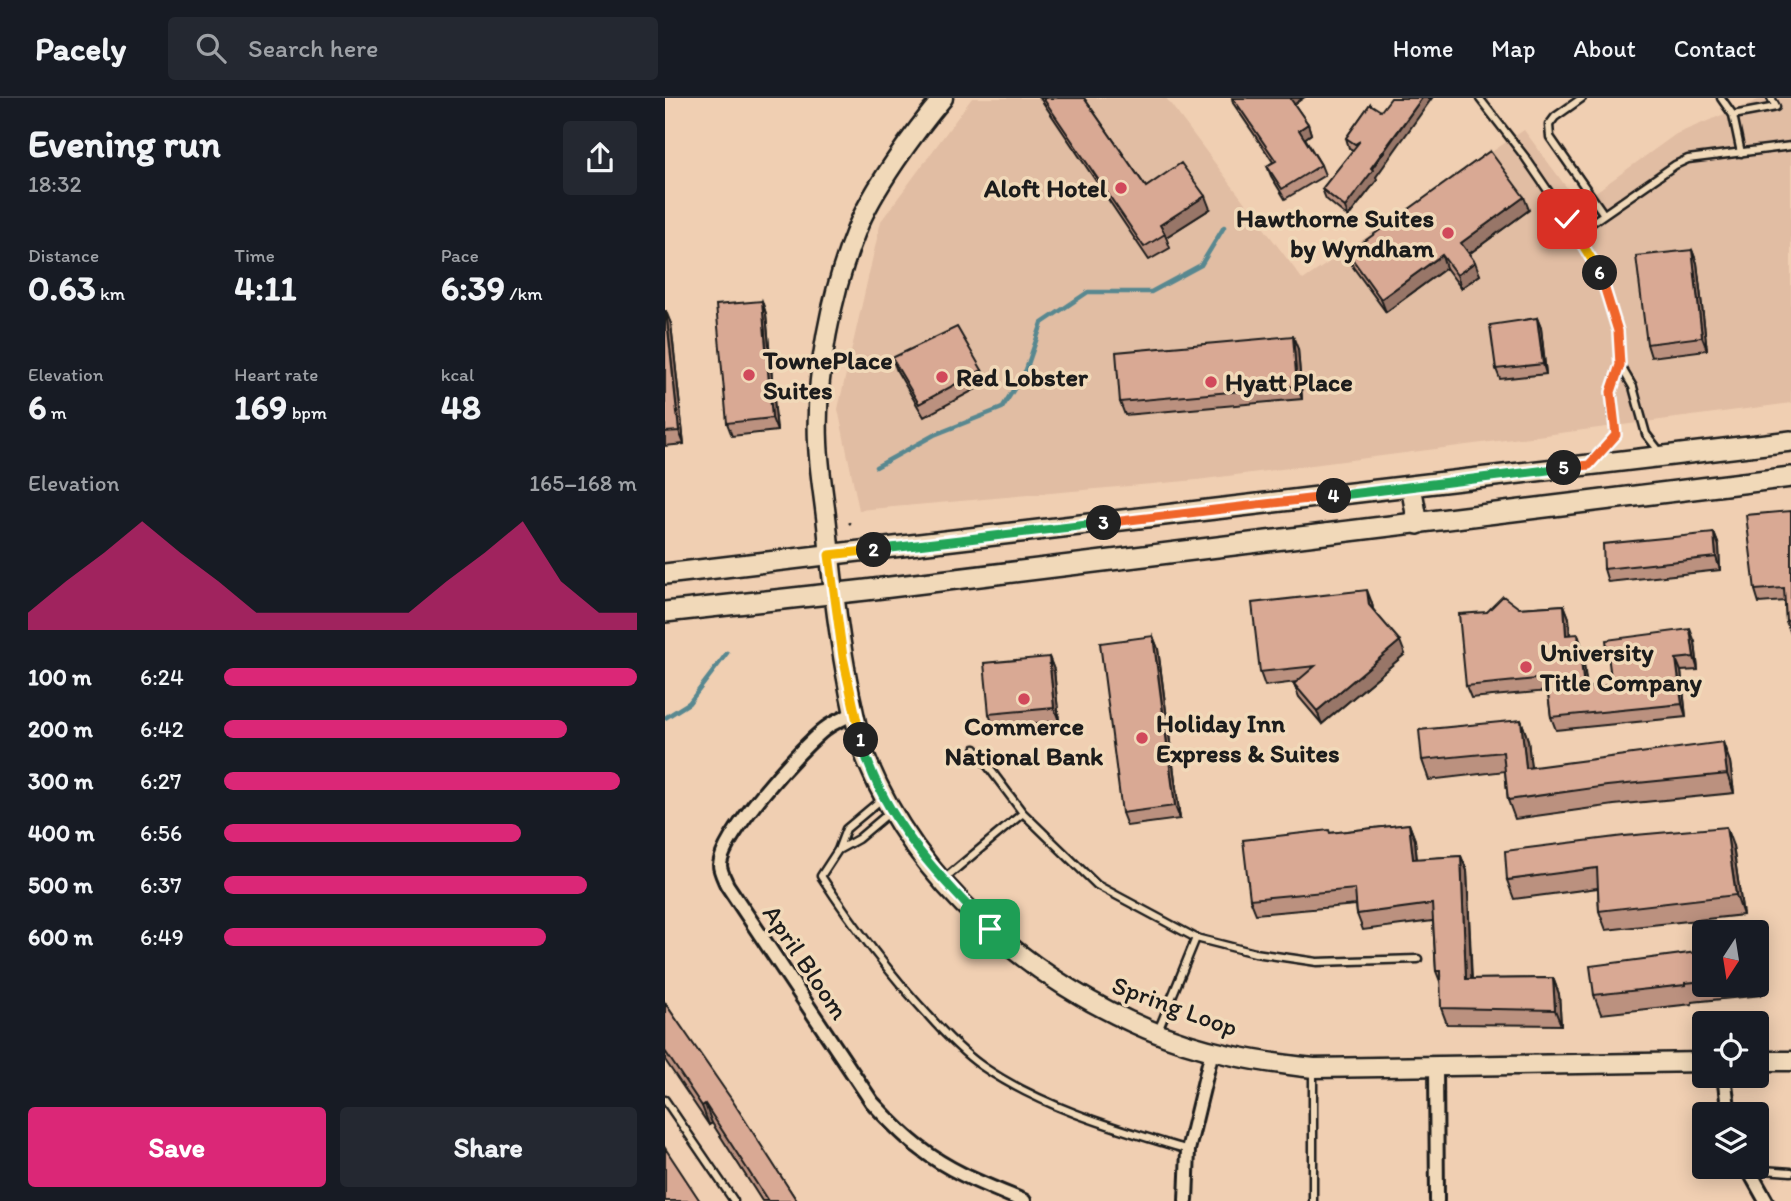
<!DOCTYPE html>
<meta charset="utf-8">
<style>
:root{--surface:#171b24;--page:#242831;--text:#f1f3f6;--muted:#9ea1a6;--line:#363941;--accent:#db2777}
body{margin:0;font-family:Itim,sans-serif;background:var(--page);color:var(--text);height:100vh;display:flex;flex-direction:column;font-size:26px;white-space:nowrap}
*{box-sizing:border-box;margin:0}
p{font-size:23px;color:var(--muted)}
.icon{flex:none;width:38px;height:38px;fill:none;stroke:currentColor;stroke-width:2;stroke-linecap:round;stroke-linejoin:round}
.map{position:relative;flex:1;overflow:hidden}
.drawer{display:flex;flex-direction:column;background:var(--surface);width:665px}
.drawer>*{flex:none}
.needle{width:46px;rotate:192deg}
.tools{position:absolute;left:1027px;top:822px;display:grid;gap:14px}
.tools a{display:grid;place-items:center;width:77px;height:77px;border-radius:7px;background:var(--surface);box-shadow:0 4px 18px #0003;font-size:35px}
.pin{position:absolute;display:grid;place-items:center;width:60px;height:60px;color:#fff;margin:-30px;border-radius:14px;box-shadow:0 4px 10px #0006}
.km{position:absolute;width:35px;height:35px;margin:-18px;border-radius:50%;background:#222;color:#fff;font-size:19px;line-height:35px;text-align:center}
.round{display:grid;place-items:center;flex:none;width:74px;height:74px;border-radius:7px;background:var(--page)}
.headline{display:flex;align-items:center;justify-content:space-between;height:119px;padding:0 28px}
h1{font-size:38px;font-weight:700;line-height:52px}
.metrics{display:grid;grid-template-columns:repeat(3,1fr);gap:10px;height:119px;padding:7px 28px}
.metrics div{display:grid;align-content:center}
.metrics b{font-size:35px;font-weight:700}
.metrics small{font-size:19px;font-weight:400}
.metrics p{font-size:19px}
.chart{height:196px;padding:14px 28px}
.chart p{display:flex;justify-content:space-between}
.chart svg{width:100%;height:126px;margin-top:7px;fill:var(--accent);opacity:.7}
.primary-button{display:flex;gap:14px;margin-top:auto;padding:14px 28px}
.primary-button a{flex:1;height:80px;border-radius:7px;background:var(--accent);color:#fff;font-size:28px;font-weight:700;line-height:80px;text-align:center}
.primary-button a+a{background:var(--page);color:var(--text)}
ul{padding:0 28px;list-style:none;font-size:23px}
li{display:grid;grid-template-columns:112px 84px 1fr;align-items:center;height:52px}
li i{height:18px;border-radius:9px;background:var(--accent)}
header{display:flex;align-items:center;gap:42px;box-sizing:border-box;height:98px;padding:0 35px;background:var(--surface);border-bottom:2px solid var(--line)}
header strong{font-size:33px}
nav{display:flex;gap:38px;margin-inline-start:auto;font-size:24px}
.search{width:490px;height:63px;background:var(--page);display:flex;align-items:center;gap:18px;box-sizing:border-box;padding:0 24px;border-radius:7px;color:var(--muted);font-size:26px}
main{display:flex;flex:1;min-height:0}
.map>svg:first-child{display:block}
.built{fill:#e1bda3}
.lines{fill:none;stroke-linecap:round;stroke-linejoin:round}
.stream{stroke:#598890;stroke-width:4.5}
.lane-casing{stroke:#1c1c1c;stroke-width:11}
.street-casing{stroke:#1c1c1c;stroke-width:18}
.secondary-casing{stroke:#1c1c1c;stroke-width:23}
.primary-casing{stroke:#1c1c1c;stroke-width:24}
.path{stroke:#1c1c1c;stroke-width:2.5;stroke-dasharray:2 5;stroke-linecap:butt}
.lane{stroke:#f1d9b9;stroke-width:6}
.street{stroke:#f1d9b9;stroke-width:12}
.secondary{stroke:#f1d9b9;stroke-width:18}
.primary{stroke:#f1d9b9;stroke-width:19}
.wall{fill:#bb917f;stroke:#1c1c1c;stroke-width:2}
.shaded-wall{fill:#987668;stroke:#1c1c1c;stroke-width:2}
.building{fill:#d9a994;stroke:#1c1c1c;stroke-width:2}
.split-1-casing{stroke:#fff;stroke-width:14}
.split-2-casing{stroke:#fff;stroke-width:14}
.split-3-casing{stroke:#fff;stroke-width:14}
.split-4-casing{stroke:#fff;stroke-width:14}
.split-5-casing{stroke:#fff;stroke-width:14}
.split-6-casing{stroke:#fff;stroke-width:14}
.split-7-casing{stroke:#fff;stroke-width:14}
.split-1{stroke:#22a559;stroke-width:9}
.split-2{stroke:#f5b400;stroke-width:9}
.split-3{stroke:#22a559;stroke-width:9}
.split-4{stroke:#f0652b;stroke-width:9}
.split-5{stroke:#22a559;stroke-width:9}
.split-6{stroke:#f0652b;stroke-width:9}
.split-7{stroke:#f5b400;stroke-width:9}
.poi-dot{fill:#d1495b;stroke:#f1d9b9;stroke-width:2.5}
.labels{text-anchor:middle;stroke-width:7;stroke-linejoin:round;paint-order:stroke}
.poi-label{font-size:26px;font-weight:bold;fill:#1c1c1c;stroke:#f1d9b9;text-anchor:start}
.street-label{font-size:26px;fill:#1c1c1c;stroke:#f1d9b9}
</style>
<header>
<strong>Pacely</strong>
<div class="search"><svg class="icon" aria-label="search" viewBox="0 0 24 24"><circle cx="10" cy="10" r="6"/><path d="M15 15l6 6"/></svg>Search here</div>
<nav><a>Home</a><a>Map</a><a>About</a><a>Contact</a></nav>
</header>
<main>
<section class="drawer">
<div class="headline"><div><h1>Evening run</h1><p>18:32</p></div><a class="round"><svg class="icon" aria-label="share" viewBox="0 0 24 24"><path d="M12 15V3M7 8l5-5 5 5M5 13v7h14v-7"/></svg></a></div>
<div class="metrics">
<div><p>Distance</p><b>0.63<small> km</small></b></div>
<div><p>Time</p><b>4:11</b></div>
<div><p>Pace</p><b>6:39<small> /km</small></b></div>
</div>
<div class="metrics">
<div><p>Elevation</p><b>6<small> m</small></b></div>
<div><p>Heart rate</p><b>169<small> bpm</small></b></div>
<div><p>kcal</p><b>48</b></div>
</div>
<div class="chart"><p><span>Elevation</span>165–168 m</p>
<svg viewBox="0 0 160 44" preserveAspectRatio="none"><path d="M0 44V38L10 27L20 17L30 6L40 17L50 27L60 38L70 38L80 38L90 38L100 38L110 27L120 17L130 6L140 27L150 38L160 38V44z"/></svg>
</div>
<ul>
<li><b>100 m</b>6:24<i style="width:100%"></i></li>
<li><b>200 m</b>6:42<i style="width:83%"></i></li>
<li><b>300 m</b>6:27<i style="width:96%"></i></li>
<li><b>400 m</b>6:56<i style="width:72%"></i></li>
<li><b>500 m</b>6:37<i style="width:88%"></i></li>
<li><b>600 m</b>6:49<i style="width:78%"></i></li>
</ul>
<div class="primary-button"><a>Save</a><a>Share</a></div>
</section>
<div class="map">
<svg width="1126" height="1103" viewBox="0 0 1126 1103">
<rect width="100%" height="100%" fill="#f0cfb2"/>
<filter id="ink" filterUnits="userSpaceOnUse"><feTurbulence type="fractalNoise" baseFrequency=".0143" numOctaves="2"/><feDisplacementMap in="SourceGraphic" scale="14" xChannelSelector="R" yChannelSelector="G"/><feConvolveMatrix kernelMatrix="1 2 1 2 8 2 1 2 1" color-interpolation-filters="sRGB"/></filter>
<g filter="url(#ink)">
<path class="built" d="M307 0H501L638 182 859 32 914 106 1011 36 1098 0H1126V305L532 382 194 412 173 311 216 123Z"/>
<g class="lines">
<path class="stream" d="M211 369 269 337 337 310 361 272 377 225 423 194H486L536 167 559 129
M0 620 24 605 62 555"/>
<defs>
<path id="lane" d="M917 0 890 19 884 27 885 39 938 115
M1056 0 1068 17 1111 9 1106 0
M815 1 860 59 912 135 934 173 953 233 955 267 946 294 951 337 930 360
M1068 17 1076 55
M912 135 1010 67 1023 61 1126 48
M955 267 968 289 981 336 995 354
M310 651 358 715 432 787 531 840 590 855 652 864 753 861
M218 700 181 731 173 752 156 778C188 827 223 874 263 917 279 935 297 954 317 968 378 1010 453 1031 523 1052
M173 752 193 741 225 714
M279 781 358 715
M493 933 531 840
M0 1002 69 1103
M1083 1071 1126 1074
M648 1103V972"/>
<path id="street" d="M189 615C180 620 169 624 161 630 136 649 57 737 55 767 55 773 59 780 62 787L207 1004C222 1020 237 1037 255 1050 285 1074 323 1088 359 1103
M771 968 772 1103
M1059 978 1064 1017
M1082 1069 1101 1103
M521 1103 523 1052 547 953"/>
<path id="secondary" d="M278 0C250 33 207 92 191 133 166 195 150 277 153 344 154 372 159 399 162 427 167 484 174 541 185 597 190 619 194 644 203 665 253 785 363 880 482 931 535 954 592 964 649 970L1040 964
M1092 963H1126"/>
<path id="primary" d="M746 388 753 426
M0 476 1126 343
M0 514 201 492 1126 379"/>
</defs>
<use href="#lane" class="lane-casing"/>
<use href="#street" class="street-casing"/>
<use href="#secondary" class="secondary-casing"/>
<use href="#primary" class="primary-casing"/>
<path class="path" d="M184 426 187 423"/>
<use href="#lane" class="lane"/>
<use href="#street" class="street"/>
<use href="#secondary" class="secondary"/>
<use href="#primary" class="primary"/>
</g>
<path class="wall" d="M375 0H419L481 89 545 111 501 139 505 150 484 162Z
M567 0H638L629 6 643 26 646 36 640 40 656 67 660 77 620 101 606 78 602 68 608 64 568 5Z
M705 6 711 79 712 82 683 119 661 101 657 91 688 52 684 50 681 40Z
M864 112 804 156 815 177 796 190 781 170 721 214 688 169 683 155Z
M1027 152 1032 165 1042 252 986 259 982 246Z
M97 203 101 216 112 333 67 338 62 325Z
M0 213 6 226 19 346 0 348Z
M872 220 876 230 881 276 835 281 831 271Z
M633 251 637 301 460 317 455 304Z
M227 260 317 272 322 285 259 319 232 273Z
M1126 413V536L1121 523 1120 503 1094 505 1090 492Z
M1049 435 1054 448 1055 472 943 484 939 471Z
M707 505 708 511 740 556 657 626 634 599 629 586 631 584 600 588 595 574Z
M899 507 904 520 905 536 917 549 922 590 947 587 1030 544 1033 572 1016 573 1021 619 891 632 886 619 883 593 806 600 801 588 822 514 854 510Z
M488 538 493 551 515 721 462 728 457 715Z
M384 559 389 572 394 623 329 629 324 616Z
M856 622 863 642 866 670 1065 664 1069 695 949 707 850 721 843 702 840 673 764 682 757 662Z
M744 726 750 742 752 761 796 758 802 773 807 881 888 880 894 896 896 927 782 926 776 910V886L771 873 768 823 698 832 692 816 691 807 591 816 585 801 665 735Z
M1068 748 1078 817 941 832 934 813 933 790 849 801 842 782Z
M1040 853V887H1092V865L1097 897 1027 904V906L936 916 929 897Z
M0 905 132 1103H97L47 1025 44 1027 0 962Z"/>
<path class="shaded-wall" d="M624 0H638L627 8Z
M757 0H767L711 79 712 82 683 119 680 109Z
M643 26 646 36 638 42 634 32Z
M540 98 545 111 501 139 495 127Z
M859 99 864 112 801 158 796 145Z
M1027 152 1032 165 1042 252 1037 239Z
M777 157 781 170 721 214 716 201Z
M810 164 815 177 796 190 792 177Z
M97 203 101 216 112 333 107 320Z
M1 213 6 226 19 346 14 333Z
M872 220 876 230 881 276 878 266Z
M628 238 633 251 637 301 632 288Z
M1049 435 1054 448 1055 472 1051 459Z
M702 492 707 505 709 520 704 507Z
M899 507 904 520 905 549 901 537Z
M1025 531 1030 544 1033 572 1029 559Z
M913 536 917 549 923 603 919 590Z
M488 538 493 551 515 721 510 708Z
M735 543 740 556 657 626 652 613Z
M384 559 389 572 394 623 389 610Z
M1011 561 1016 573 1021 619 1017 606Z
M856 622 863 642 868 689 861 670Z
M1058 644 1065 664 1069 695 1062 676Z
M744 726 750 742 753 777 748 761Z
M1061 729 1068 748 1078 817 1071 797Z
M796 758 802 773 807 896 801 881Z
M1092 865V867L1097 897 1092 884Z
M888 880 894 896 896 927 890 912Z
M40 1006 47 1025 44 1027 37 1008Z"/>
<path class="building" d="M378 0H419L481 89 516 65 540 98 495 127 500 136 479 149Z
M568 0H625L643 26 634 32 656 67 617 91 602 68 611 63Z
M726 0H757L706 70 708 72 680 109 657 91 695 43 690 46 681 40 705 6 716 13Z
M825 53 859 99 796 145 810 164 792 177 777 157 716 201 683 155Z
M1027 152 1037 239 982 246 971 158Z
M97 203 107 320 62 325 51 207Z
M0 213H1L14 333 0 334Z
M872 220 878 266 831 271 825 227Z
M292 229 317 272 254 306 227 260Z
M628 238 632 288 455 304 451 254Z
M1126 413V522L1121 523 1119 490 1090 492 1081 417Z
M1049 435 1051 459 939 471 938 446Z
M702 492 704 507 735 543 652 613 629 586 650 568 595 574 587 505Z
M838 498 854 510 899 507 901 537 913 536 919 590 947 587 941 542 1025 531 1029 559 1011 561 1017 606 886 619 881 580 801 588 794 516 822 514Z
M488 538 510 708 457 715 435 545Z
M384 559 389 610 324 616 319 565Z
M856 622 861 670 1058 644 1062 676 942 688 843 702 838 654 757 662 754 632Z
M744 726 748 761 796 758 801 881 888 880 890 912 776 910 775 873H771L767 806 692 816 690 791 585 801 578 742 664 732 665 735Z
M1061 729 1071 797 934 813 932 770 842 782 840 753 959 738Z
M1040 853V883L1020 885V887L929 897 925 868Z
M0 905 67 1002 132 1103H103L40 1006 37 1008 0 953Z
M0 1050 35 1103H0Z"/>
</g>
<g class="lines" filter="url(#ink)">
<defs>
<path id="split-1" d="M196 642C216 718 271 776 325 831"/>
<path id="split-2" d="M196 642 178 559 164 457 209 452"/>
<path id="split-3" d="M209 452 439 425"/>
<path id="split-4" d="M439 425 669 398"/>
<path id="split-5" d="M669 398 899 370"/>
<path id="split-6" d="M899 370 924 367 951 337 946 294 955 267 953 233 935 175"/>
<path id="split-7" d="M902 121 935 175"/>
</defs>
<use href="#split-1" class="split-1-casing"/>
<use href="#split-2" class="split-2-casing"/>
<use href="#split-3" class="split-3-casing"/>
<use href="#split-4" class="split-4-casing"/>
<use href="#split-5" class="split-5-casing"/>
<use href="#split-6" class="split-6-casing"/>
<use href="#split-7" class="split-7-casing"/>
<use href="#split-1" class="split-1"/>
<use href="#split-2" class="split-2"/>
<use href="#split-3" class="split-3"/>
<use href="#split-4" class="split-4"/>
<use href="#split-5" class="split-5"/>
<use href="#split-6" class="split-6"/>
<use href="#split-7" class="split-7"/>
</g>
<g class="poi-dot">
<circle cx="456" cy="90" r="7"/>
<circle cx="783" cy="135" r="7"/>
<circle cx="84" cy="277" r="7"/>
<circle cx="277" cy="279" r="7"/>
<circle cx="546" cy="284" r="7"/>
<circle cx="861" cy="569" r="7"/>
<circle cx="359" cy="601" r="7"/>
<circle cx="477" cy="640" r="7"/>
</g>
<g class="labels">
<g class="poi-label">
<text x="442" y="99" text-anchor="end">Aloft Hotel</text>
<text x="769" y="129" text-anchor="end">Hawthorne Suites<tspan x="769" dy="30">by Wyndham</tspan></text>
<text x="98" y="271">TownePlace<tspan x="98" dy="30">Suites</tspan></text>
<text x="291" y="288">Red Lobster</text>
<text x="560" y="293">Hyatt Place</text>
<text x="875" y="563">University<tspan x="875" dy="30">Title Company</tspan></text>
<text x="491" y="634">Holiday Inn<tspan x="491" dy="30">Express &amp; Suites</tspan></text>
<text x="359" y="637" text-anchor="middle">Commerce<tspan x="359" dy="30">National Bank</tspan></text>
</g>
<g class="street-label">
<text transform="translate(141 864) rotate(56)" y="9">April Bloom</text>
<text transform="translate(510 908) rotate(20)" y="9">Spring Loop</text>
</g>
</g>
</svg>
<div class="tools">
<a><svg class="needle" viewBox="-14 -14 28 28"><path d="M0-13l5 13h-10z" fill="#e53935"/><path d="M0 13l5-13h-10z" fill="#9ea1a6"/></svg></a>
<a><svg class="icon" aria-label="locate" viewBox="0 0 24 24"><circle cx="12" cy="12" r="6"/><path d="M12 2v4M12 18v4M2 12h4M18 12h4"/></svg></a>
<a><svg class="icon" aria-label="layers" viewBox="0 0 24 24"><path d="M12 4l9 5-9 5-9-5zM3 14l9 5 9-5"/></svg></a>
</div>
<div class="pin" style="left:325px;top:831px;background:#1e9e55"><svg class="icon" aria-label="arrive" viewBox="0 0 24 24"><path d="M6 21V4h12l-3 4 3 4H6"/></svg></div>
<div class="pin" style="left:902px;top:121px;background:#d93025"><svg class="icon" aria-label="check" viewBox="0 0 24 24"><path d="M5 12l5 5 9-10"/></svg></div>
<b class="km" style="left:196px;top:642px">1</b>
<b class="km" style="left:209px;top:452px">2</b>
<b class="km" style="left:439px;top:425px">3</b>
<b class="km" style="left:669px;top:398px">4</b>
<b class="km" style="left:899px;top:370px">5</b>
<b class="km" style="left:935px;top:175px">6</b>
</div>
</main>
